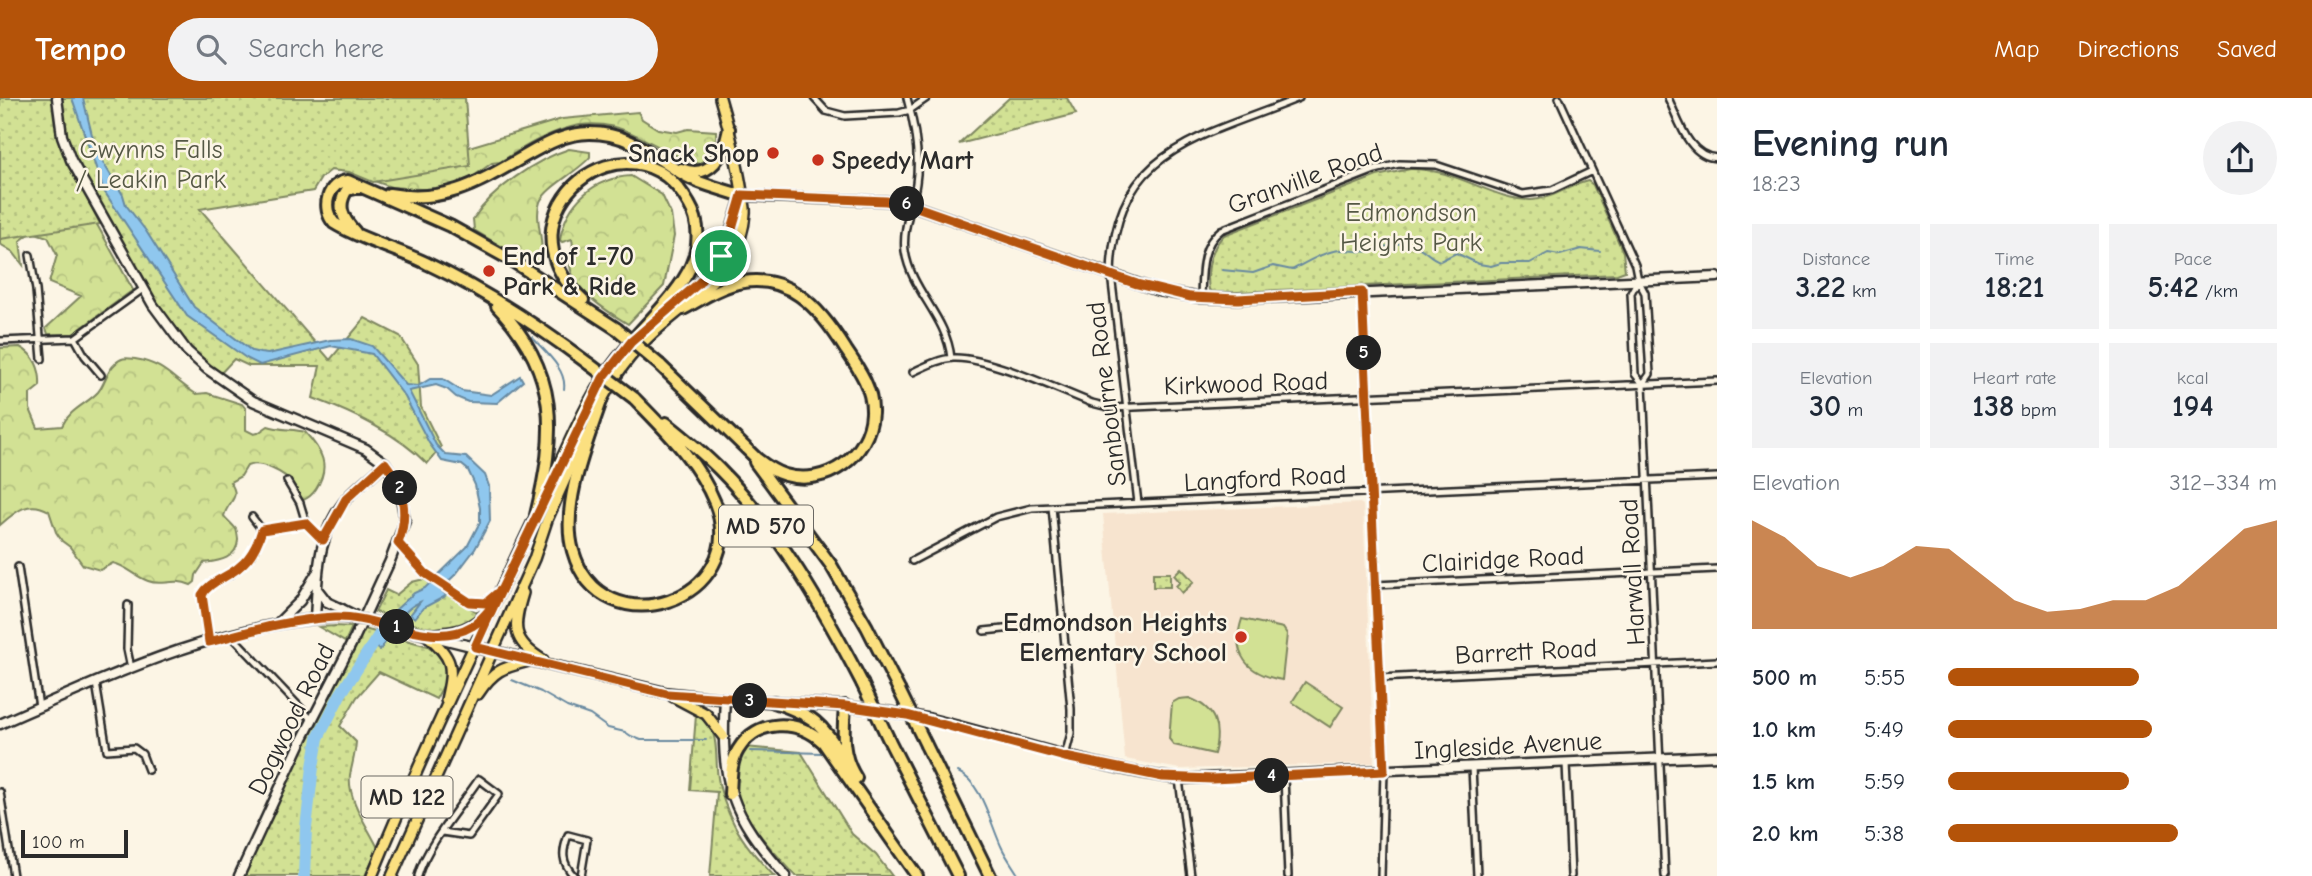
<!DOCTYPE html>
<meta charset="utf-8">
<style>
:root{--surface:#fff;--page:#f2f2f3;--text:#1f2937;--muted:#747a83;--accent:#b45309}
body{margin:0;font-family:"Comic Neue",sans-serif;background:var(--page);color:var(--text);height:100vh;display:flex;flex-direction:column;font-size:26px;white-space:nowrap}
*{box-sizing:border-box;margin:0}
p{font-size:23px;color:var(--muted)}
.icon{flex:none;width:38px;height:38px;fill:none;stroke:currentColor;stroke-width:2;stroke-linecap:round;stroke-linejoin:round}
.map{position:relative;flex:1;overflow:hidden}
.drawer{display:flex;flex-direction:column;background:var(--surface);width:595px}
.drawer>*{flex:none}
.scale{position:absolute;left:21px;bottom:18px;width:107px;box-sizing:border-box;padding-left:7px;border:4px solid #2b2b2b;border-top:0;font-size:19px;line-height:24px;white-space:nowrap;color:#2b2b2b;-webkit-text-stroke:5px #fcf5e5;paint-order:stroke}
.pin{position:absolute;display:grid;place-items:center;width:60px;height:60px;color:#fff;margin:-30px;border:4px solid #fff;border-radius:50%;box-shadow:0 2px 7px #0007}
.km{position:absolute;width:35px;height:35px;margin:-18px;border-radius:50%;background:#222;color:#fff;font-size:19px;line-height:35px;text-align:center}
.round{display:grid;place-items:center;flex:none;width:74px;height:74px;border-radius:37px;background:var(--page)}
.summary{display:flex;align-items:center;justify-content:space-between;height:119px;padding:0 35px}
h1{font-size:38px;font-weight:700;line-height:52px}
.metrics{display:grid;grid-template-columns:repeat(3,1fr);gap:10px;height:119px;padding:7px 35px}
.metrics div{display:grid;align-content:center;border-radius:0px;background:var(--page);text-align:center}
.metrics b{font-size:30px;font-weight:700}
.metrics small{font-size:19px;font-weight:400}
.metrics p{font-size:19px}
.chart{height:196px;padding:14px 35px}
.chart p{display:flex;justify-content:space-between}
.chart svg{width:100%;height:126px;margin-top:7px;fill:var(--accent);opacity:.7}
ul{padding:0 35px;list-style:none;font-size:23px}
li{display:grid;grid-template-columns:112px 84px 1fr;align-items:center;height:52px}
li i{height:18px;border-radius:9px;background:var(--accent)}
header{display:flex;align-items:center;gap:42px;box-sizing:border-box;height:98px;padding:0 35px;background:var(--accent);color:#fff}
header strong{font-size:33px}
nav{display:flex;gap:38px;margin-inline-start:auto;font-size:24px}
.search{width:490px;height:63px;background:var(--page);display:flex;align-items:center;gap:18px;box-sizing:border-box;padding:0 24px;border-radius:38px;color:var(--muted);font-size:26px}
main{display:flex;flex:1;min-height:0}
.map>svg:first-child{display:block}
.built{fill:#f7e4cf}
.grass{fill:#d2e194;stroke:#7e8660;stroke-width:2}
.forest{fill:url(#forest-crowns);stroke:#7e8660;stroke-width:2}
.park{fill:url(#park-dots);stroke:#7e8660;stroke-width:2}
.water{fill:#8fc7ee;stroke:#6789a0;stroke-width:2}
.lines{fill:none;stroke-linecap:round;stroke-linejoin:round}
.stream{stroke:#6789a0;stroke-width:2}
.river{stroke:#8fc7ee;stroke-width:12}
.street-casing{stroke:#2b2b2b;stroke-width:10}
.secondary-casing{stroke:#2b2b2b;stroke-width:13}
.primary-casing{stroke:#2b2b2b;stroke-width:14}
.highway-casing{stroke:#2b2b2b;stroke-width:16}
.street{stroke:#fcf5e5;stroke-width:5}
.secondary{stroke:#fcf5e5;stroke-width:8}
.primary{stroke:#fbe080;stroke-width:9}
.highway{stroke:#fbe080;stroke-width:10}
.secondary-bridge-casing{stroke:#2b2b2b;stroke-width:13;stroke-linecap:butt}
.highway-bridge-casing{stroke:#2b2b2b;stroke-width:16;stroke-linecap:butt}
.secondary-bridge{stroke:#fcf5e5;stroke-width:8}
.highway-bridge{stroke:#fbe080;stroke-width:10}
.route-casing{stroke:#fff;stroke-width:14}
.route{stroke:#b45309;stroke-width:9}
.poi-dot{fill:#c8321e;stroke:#fcf5e5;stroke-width:2.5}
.labels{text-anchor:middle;stroke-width:5;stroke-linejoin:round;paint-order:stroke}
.shield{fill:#fcf5e5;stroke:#6a6863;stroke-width:2}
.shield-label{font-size:24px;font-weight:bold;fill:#2b2b2b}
.park-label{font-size:26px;fill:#555845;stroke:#fcf5e5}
.poi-label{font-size:26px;font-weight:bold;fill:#2b2b2b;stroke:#fcf5e5;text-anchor:end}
.street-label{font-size:26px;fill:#2b2b2b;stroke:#fcf5e5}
</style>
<header>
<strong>Tempo</strong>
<div class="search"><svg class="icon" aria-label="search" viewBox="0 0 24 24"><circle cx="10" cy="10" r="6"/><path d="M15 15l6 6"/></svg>Search here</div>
<nav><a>Map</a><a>Directions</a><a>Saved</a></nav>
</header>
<main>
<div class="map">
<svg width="1717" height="778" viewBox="0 0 1717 778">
<defs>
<pattern id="forest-crowns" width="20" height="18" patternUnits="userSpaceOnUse" patternTransform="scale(1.75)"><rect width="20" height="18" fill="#d2e194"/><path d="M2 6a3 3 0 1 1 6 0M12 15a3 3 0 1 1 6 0" fill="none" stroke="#b4c180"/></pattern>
<pattern id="park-dots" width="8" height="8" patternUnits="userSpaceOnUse" patternTransform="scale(1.75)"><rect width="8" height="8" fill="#d2e194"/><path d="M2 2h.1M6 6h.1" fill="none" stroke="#b4c180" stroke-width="1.8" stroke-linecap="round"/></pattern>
</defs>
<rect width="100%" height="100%" fill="#fcf5e5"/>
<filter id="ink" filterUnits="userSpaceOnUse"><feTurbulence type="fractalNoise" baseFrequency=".0143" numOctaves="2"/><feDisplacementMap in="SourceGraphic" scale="14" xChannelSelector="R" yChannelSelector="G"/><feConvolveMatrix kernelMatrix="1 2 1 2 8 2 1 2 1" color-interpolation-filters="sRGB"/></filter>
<g filter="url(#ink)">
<path class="built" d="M1360 405 1363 407 1374 665 1180 671 1125 661 1103 416Z"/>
<path class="grass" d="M1242 521 1283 530 1287 536 1282 582C1248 576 1230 557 1242 521Z
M1305 584 1343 609 1330 629 1292 604Z
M1189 600C1216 610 1221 629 1214 656L1174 647 1169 641 1172 605 1179 601Z"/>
<path class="forest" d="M638 14 642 21 658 31 677 34 688 31 716 33C717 49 712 57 699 66 675 60 654 45 631 35 581 12 541 39 500 64L492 65 467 83 435 92 391 89 349 74 331 72 469 49 562 21Z
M569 51 590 54V59C579 73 546 89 540 104 533 123 548 148 538 164L529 165 474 132 473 121C493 91 535 62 569 51Z
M631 78 662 97 671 116 674 138 664 188 628 226C608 214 574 193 570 168 568 158 575 151 572 141L562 144 560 142C566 104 594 80 631 78Z
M89 112 133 192 73 236H48L46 230 81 198 49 185 57 157 48 139 32 134 20 143 23 167 13 154 0 146V129Z
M20 249C35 257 41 272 40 288L30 296V311L38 330 62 328C70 311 87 306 98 294 105 286 106 274 115 266 121 259 126 260 135 261 165 266 171 280 196 296L207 295 242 306 246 311V332L254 336 258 335 268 328C279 332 293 331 305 334 322 353 331 368 316 391 312 397 309 400 303 402 299 398 298 392 294 387 286 375 260 362 247 368L241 378 230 384C242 401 228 402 224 418 228 423 232 426 236 431 237 433 238 440 238 442 237 461 218 463 204 465L196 477 195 484 191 487C172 479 163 489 148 483 136 479 127 468 113 465L100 472 83 467 70 449 62 443 56 434 49 413C29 401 16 413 0 427V250Z"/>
<path class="park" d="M0 0H52L59 44 100 126 0 141Z
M61 0H465L470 68 373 84 349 74 331 72 321 80 313 93 200 111 330 262 365 220 400 238 418 266 421 309 441 349 427 366C398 336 355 316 313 300L320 268H249L234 261 220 276C166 239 136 175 106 118 92 93 76 69 67 42 63 29 62 14 61 0Z
M1009 0H1067L1076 16 959 46Z
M1410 71C1456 70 1492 102 1531 102 1553 101 1569 87 1588 83L1593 87 1623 154 1625 173 1617 176 1238 194H1213L1209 192C1206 172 1210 151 1224 137L1377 78Z
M1181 470 1194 484 1182 495 1176 488 1180 484 1174 477Z
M1153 475H1170V489H1153Z
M424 481 480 516C471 522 462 530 451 531 427 534 399 520 375 514L386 492 396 497 412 484Z
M335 528 352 529 345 544 319 529Z
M364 531 428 548 445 562 448 579 436 601 379 574 357 599 340 628 356 644C355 658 352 666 350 677 347 701 368 729 378 750L365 778H242L309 635Z
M696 617C722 630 714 655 718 680 720 694 727 713 734 726 744 746 759 762 774 778H710L717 694 690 692Z
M745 649 801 654 852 736 876 757 892 778H796C768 747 712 695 745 649Z"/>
<path class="water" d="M72 0H83L93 41 104 66 123 97 126 107 146 133 194 209 252 253 260 255 268 256 330 242 351 241 372 248 406 287 418 288 430 281H443L462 293 491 297 520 278 523 283 497 305 468 304 456 299 447 291 436 287 409 293 436 347 446 357 466 359 485 377 489 388 490 423 475 451 456 476 440 491 446 497 444 499 423 510 415 520 410 517 420 504C399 513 393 534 380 552L370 544 391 516 414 495 425 490 467 449 480 424V410L475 387 468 372 462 367 442 363 429 345 405 299 372 256 331 248 260 267 246 260 187 218 104 93Z"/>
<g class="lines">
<path class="stream" d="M1222 172 1253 175 1273 168 1292 172C1307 164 1326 152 1343 152 1353 152 1360 155 1370 153 1385 150 1397 142 1413 147 1425 150 1429 160 1440 163L1456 155 1479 166 1491 168 1501 165H1530L1548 155 1560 157 1581 151 1600 153
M532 239C544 253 567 271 564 291
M512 582 541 594 567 609 590 617 608 630 625 634 631 638 641 642H706
M750 653 822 655
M958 674C982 684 991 728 1002 750 1007 760 1013 768 1019 778"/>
<path class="river" d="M304 778 306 730 313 669 318 640 340 597 381 534"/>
<defs>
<path id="street" d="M814 0 826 13 845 18 899 15 910 12 927 0
M907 0C914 25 920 59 916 85 913 107 902 130 905 153 911 193 947 219 951 260
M1559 0 1635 167 1638 182 1645 195 1650 276 1643 286
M1668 0C1679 22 1688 59 1717 60
M30 157 36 192 42 261
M1638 182 1631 195 1635 276 1643 286 1665 778
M1362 195 1384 673 1381 778
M1201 200C1202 176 1200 148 1221 132L1375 72 1399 66 1436 67 1523 96 1552 92 1592 73
M75 240 85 258 101 277
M0 243 75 240 143 191
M913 274C926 268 939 261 953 260 986 258 1059 292 1092 305L1112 310 1717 283
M287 383 300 405 306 425 323 442
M1138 405 1111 176C1114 49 1202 40 1299 0
M1052 409 1071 611V635L1065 658
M262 432 306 425
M398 445 425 476 469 504 482 506 496 497
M912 463 996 419 1032 410 1717 379
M18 469 39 609
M1375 487 1717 471
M128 507 127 551 131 570
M984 533 1063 525
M232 538 312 622
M209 544 202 497C208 486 218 483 229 477 248 465 256 453 262 432L252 419
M1379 580 1717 563
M96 585 107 652 134 650 142 656 148 672
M1566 665 1571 778
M1472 669 1477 778
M1284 678 1288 778
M1179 681 1191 778
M0 694 13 778
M418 778C426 748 461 708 479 681L499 696 469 738 442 734
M574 778C561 764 562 754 568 737L587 742 581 778"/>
<path id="secondary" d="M57 0 62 38 71 62 153 207 187 253 207 271 253 303 366 351 385 365 399 387 405 423 390 463 355 539 303 640 239 778
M742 98 886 103 911 107 1159 193 1201 200 1238 201 1717 179
M317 491 327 504 342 511
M315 520C318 475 316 436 348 399 359 387 373 377 385 365
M366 522 475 549
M277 526 300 503 316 476
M725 601C720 685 730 716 786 778
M845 608C875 612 905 615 935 622 1017 642 1095 670 1179 681L1717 658
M0 626C107 579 220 525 338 519"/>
<path id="primary" d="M661 217C686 196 713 176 726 146 733 131 736 115 742 99
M599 308C612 281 630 256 653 235 690 202 742 172 745 115 746 109 743 101 742 94 737 62 729 31 720 0
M523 495C513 528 511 543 543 562
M427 537C453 561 454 567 446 602
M427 537C455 534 468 535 488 513
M475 549 667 595 725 601 845 608
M478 596C494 572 502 570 529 563
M672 598 706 616 723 638
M372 778C422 656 480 535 537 415 565 357 589 286 635 240
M392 778 534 461 547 422 585 337"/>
<path id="highway" d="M681 71C711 83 724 56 729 31
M389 96C445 106 478 85 525 58 546 46 566 35 590 35 632 35 653 59 686 78 704 88 724 91 742 98
M355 134C343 121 336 108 347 92L360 89
M583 202C488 114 633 4 689 106 700 124 700 149 691 168 678 196 651 220 631 244
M497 208C560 274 556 334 536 417
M589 266C538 228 486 193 428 166 400 152 359 141 334 125 321 111 327 84 348 83L450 128 511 162 617 231
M660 267 757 361C766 368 774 374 785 377 826 389 870 358 872 315 873 291 859 271 846 252 820 210 786 170 731 187 714 192 698 203 683 211
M601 303C587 345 560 408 573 453 601 553 753 502 715 405 698 363 665 332 634 300
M666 325C685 340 703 355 719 371 778 430 824 512 862 585
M755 364 831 467 867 529 899 592
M774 604C814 618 821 624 843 660
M845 608C843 635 841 657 856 680
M889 642 958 778
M926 647 990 778
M730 696C731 682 730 665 738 652 757 620 798 621 823 644L917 778"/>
</defs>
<use href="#street" class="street-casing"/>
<use href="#secondary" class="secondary-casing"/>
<use href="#primary" class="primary-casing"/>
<use href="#highway" class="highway-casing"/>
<use href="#street" class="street"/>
<use href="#secondary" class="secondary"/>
<use href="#primary" class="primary"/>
<use href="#highway" class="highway"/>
<defs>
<path id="secondary-bridge" d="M342 511 356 518
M338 519 366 522"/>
<path id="highway-bridge" d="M617 231 660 267
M589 266 634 300
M862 585 889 642
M899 592 926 647"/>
</defs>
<use href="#secondary-bridge" class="secondary-bridge-casing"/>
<use href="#highway-bridge" class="highway-bridge-casing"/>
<use href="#secondary-bridge" class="secondary-bridge"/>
<use href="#highway-bridge" class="highway-bridge"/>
</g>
</g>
<g class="lines" filter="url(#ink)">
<defs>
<path id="route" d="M721 158 699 185 631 244 603 280 495 505C488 513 481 523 472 528 433 552 377 517 335 519 292 521 250 533 209 544L202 497C207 488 215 484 224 479 245 468 255 455 262 432L306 425 323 442 346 401 385 365C404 388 409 417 398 445L425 475 469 504 486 505 501 492 475 549 667 596 845 608 907 617 1065 659 1163 679 1212 681 1384 673 1362 194 1238 201 1190 199 1137 186 911 107 886 103 742 97 732 131 721 158"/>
</defs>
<use href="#route" class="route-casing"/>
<use href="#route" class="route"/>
</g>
<g class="poi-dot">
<circle cx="773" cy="55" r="7"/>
<circle cx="818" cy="62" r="7"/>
<circle cx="489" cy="173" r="7"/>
<circle cx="1241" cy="539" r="7"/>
</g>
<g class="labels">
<g class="shield">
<rect x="719" y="407.5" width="94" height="41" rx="5"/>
<rect x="361.5" y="678.5" width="91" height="41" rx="5"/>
</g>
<g class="shield-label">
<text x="766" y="436">MD 570</text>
<text x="407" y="707">MD 122</text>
</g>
<g class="park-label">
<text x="151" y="60">Gwynns Falls<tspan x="151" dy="30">/ Leakin Park</tspan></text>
<text x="1411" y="123">Edmondson<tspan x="1411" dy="30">Heights Park</tspan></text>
</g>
<g class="poi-label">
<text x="759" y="64">Snack Shop</text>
<text x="832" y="71" text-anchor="start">Speedy Mart</text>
<text x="503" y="167" text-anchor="start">End of I-70<tspan x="503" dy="30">Park &amp; Ride</tspan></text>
<text x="1227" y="533">Edmondson Heights<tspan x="1227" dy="30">Elementary School</tspan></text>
</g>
<g class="street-label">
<text transform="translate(1305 80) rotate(-20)" y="9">Granville Road</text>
<text transform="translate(1246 285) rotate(-2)" y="9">Kirkwood Road</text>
<text transform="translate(1106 296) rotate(-97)" y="9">Sanbourne Road</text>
<text transform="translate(1265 380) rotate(-3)" y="9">Langford Road</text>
<text transform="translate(1503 461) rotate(-3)" y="9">Clairidge Road</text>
<text transform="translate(1632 474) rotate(-93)" y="9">Harwall Road</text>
<text transform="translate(1526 553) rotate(-3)" y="9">Barrett Road</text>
<text transform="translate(291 621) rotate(-64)" y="9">Dogwood Road</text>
<text transform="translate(1508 647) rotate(-3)" y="9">Ingleside Avenue</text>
</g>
</g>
</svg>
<div class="scale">100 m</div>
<div class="pin" style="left:721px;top:158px;background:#1e9e55"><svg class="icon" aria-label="arrive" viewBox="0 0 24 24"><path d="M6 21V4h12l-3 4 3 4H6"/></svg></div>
<b class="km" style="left:397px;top:529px">1</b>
<b class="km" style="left:400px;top:390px">2</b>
<b class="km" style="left:750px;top:603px">3</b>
<b class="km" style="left:1272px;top:678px">4</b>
<b class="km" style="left:1364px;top:255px">5</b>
<b class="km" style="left:907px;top:106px">6</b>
</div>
<section class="drawer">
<div class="summary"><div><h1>Evening run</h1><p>18:23</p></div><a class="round"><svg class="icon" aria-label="share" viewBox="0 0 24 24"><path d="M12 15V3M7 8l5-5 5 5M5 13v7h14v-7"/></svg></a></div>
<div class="metrics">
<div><p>Distance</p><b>3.22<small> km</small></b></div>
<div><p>Time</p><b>18:21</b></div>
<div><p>Pace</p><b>5:42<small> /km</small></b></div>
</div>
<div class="metrics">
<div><p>Elevation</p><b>30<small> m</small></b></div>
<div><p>Heart rate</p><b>138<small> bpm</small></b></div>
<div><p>kcal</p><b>194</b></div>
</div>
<div class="chart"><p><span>Elevation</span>312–334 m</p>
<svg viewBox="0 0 160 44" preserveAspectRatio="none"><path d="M0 44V6L10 12L20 22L30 26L40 22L50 15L60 16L70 25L80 34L90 38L100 37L110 34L120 34L130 29L140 19L150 9L160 6V44z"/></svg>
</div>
<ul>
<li><b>500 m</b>5:55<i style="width:58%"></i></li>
<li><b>1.0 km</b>5:49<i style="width:62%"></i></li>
<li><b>1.5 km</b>5:59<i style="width:55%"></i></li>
<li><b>2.0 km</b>5:38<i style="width:70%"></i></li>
</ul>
</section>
</main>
